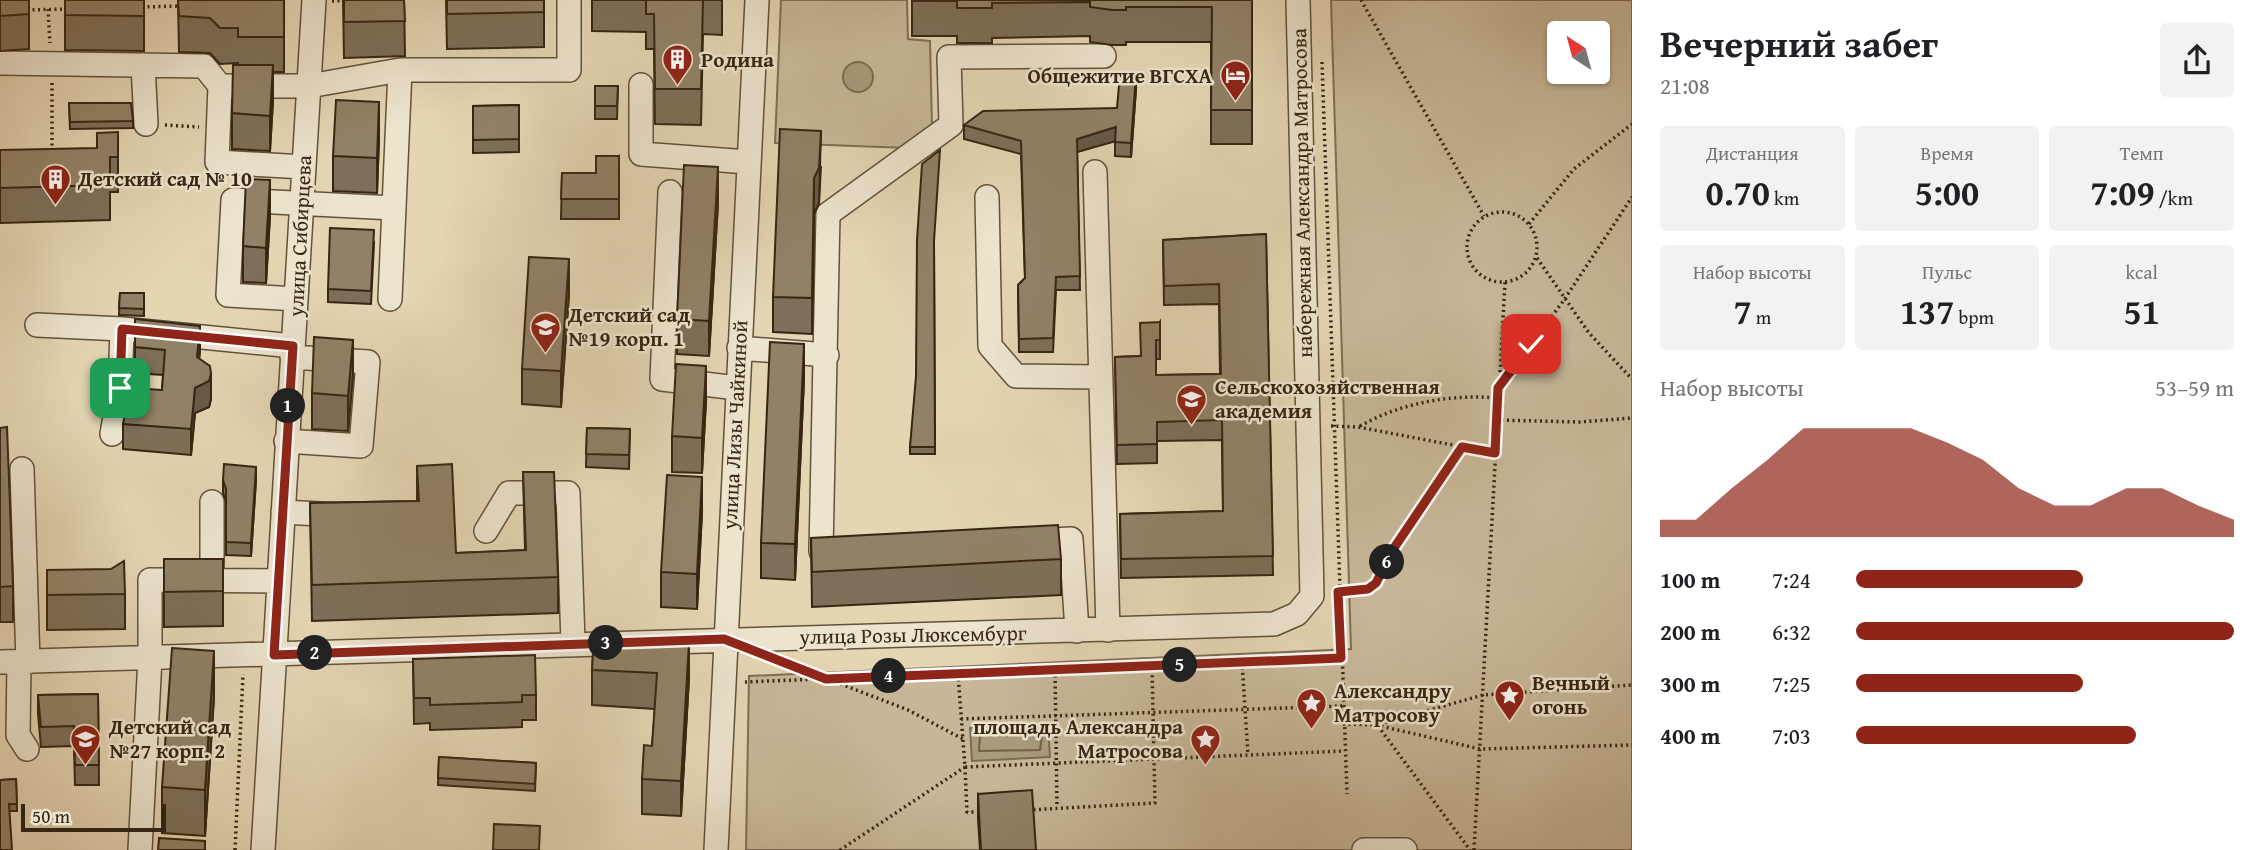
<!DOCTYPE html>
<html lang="ru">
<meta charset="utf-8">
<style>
:root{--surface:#fff;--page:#f2f2f2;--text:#202124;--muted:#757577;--accent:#8f2418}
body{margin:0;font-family:"Gentium Book Plus",serif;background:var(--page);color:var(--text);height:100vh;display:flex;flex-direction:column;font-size:26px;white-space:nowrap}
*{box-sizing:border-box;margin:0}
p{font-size:23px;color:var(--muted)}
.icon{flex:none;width:38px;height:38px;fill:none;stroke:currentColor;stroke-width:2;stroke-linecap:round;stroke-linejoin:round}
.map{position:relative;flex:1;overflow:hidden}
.sheet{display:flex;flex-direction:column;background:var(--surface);width:630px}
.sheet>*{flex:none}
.needle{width:46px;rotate:324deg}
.buttons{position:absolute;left:1547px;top:21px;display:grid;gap:14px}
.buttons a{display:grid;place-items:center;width:63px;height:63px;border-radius:7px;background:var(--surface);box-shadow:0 2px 5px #0004;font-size:35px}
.scale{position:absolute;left:21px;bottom:18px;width:145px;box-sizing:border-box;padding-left:7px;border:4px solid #372612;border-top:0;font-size:19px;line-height:24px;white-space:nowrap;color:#372612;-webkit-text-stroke:5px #ede4ce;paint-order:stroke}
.pin{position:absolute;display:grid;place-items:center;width:60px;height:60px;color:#fff;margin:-30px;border-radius:14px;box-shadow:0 4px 10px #0006}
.km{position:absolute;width:35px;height:35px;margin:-18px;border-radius:50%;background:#222;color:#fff;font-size:19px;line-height:35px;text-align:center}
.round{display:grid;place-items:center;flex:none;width:74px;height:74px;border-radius:7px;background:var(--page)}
.headline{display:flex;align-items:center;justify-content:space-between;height:119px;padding:0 28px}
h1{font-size:38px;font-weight:600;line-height:52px}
.stats{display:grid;grid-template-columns:repeat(3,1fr);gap:10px;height:119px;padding:7px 28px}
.stats div{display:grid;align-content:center;border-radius:7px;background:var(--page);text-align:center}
.stats b{font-size:35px;font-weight:600}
.stats small{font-size:19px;font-weight:400}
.stats p{font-size:19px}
.chart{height:196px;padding:14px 28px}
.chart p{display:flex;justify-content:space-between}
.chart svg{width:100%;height:126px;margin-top:7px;fill:var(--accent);opacity:.7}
ul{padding:0 28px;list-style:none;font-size:23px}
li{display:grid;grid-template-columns:112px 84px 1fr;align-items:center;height:52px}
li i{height:18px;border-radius:9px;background:var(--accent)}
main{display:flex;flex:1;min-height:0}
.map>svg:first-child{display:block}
.green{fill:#c7b798;stroke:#7f6e55;stroke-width:2;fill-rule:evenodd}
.water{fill:#a99a7c;stroke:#7b6c52;stroke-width:2}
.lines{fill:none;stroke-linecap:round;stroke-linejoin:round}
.shore{stroke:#706047;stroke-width:2}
.minor-casing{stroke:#62523a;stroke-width:26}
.path{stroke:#372612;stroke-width:3.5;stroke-dasharray:2 3.5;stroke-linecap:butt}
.minor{stroke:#ede4ce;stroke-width:23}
.wall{fill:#7d6f58;stroke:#372612;stroke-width:2}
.shaded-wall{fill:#665a47;stroke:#372612;stroke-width:2}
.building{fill:#918166;stroke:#372612;stroke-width:2}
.route-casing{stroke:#fff;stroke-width:14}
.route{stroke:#8f2418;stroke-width:9}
.labels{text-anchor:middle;stroke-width:5;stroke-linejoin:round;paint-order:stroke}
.poi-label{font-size:21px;font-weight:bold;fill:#372612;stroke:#ede4ce;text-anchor:start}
.street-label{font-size:21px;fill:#372612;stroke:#ede4ce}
</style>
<main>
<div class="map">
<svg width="1632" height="850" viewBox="0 0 1632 850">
<rect width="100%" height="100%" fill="#e4d5b3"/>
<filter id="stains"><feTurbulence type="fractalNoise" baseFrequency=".00286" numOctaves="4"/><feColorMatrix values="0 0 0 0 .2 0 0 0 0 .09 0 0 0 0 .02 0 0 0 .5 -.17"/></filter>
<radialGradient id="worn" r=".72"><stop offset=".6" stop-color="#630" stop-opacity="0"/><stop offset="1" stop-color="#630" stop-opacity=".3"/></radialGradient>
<path class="green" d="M781 0H907L908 39 930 41 932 126 908 148 775 143Z
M1331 0H1632V850H746L749 676 1351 649ZM1559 33H1598V72H1559Z"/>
<path class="water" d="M843 77a15 15 0 1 1 30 0a15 15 0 1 1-30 0Z
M1048 725 1050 757 972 761 970 728Z"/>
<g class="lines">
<path class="shore" d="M1039 732 1042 735 1040 750 979 751 980 735Z"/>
<defs>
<path id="minor" d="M0 63 204 66 220 86H309L400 70H569V0
M143 65 146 124
M641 85V154L748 162
M220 86 217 162 304 167
M1095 172 1108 630
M670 192 662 379 737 388
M987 197 990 346 1016 376 1099 377
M296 299 228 295 233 200 394 208
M390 299 400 70
M37 325 122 329 293 346
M739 348 827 355
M112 434 120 388 122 329
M286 441 361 446 368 362 292 357
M22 469 28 662
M212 502V580
M283 512 339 515
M486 531 509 493H568L573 643
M1030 541 1071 539 1077 631
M839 550 821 551 828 214 951 125 949 57 1104 56
M0 662 1274 624 1297 614 1312 596 1298 0
M19 662 18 735 27 749
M140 850 150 658V580L279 581
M263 850 314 0
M716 850 757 0
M1364 850H1405"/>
</defs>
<use href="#minor" class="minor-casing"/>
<path class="path" d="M1361 0 1484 216
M332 1 349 0
M142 7 180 6
M48 9 50 43
M27 10 68 9
M1322 62 1347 794
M52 83V150
M165 125 199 127
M1467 247a35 35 0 1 1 70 0a35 35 0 1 1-70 0Z
M1529 224 1574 169 1632 124
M1537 258 1589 333 1632 379
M1499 387 1564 300 1632 197
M1496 420 1579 422 1632 418
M1331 426 1358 427 1495 453
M1360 426C1401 403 1450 394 1497 398
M1338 592 1368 589 1376 583 1392 551 1462 447
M779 660 908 710 963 739
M1242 662 1248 755
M1055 670 1057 807
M958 674 965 767 1344 751
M745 682 1341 658
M961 719 1343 706
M1343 724 1376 725 1480 749 1632 745
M1380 724 1483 695 1632 685
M1378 726 1470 850
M965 767 967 812H982
M1028 810 1155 803 1152 666
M235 850 243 674
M840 850 965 767
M1474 850 1505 282"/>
<use href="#minor" class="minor"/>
</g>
<path class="wall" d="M0 0H29V49L0 51Z
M65 0H144V51L65 50Z
M178 0H284V72H273V100L270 151 232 149V113L238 63 220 64 210 53 179 52Z
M343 0H404L405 56 344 58Z
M446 0H544V47L447 49Z
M592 0H722V35L703 34 701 125 655 124 654 49H646V32L592 31Z
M912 0H1252V144H1211V42H1126V45H1112L1090 42V36L992 38V43H957V36H912Z
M595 86H618L617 119H595Z
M1136 89 1131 157 1115 156V141L1077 152 1080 290H1056L1053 352H1019L1018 285 1025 278 1021 154 964 139V125L1117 108Z
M69 103 133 121V128L70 129Z
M519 105V152L473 153V106Z
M379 138 377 193 333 191V156Z
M0 150 118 157V192H110V220L0 223Z
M619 156V219H561L562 173H596Z
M821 166 819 203 814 214 812 334 773 332V297Z
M718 203 709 356 677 354V319Z
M270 216 266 283 243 282V246Z
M1266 234 1273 575 1121 578 1120 514 1223 511 1222 440 1157 441V463L1117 464 1115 357 1140 356 1160 322V359H1156V375L1220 374 1219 304 1164 305 1163 240Z
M374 243 371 304 328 302V289Z
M934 247 935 454H910V447Z
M120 293H144V316L119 315Z
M569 294 561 407 522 404V369Z
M135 347 200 351 199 358 211 399 209 407 195 413 191 455 123 449V424L162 390 163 375 135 373Z
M353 375 348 431 312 429V393Z
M804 379 795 580 761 578V543Z
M706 401 702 473 672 472V436Z
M0 428 13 586V622H0Z
M587 428 630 429 629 469 586 467Z
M417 466 456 553 525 550 523 472 558 577V613L312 621 310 503 417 501Z
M223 480H256L251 556 226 555V502L223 493Z
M702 512 697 609 661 607V572Z
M811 538 1061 559V595L812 607Z
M164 559H223V626L164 627Z
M47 570 125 594V629L47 630Z
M594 637 689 678 681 816 642 814V779L652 746 655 709 592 705V670Z
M413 659 536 695V720H522V727L430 730V723L414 724Z
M98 694 99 785H75L74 746 41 747 38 714V695Z
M214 697 205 836 162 833V787Z
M439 757 536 763 535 791 438 785Z
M16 779 17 811H9L0 780Z
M978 794 1036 850H980L978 819Z"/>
<path class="shaded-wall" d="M273 65V100L270 151V116Z
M1136 75V89L1131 157V143Z
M379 102V138L377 193V158Z
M1116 127V141L1077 152V139Z
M821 131 819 203 814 214 812 334 814 178Z
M718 167V203L709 356V321Z
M270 180V216L266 283V248Z
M569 259V294L561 407V371Z
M200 326V351L197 382V357Z
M353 340V375L348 431V396Z
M804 344V379L795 580V544Z
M706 366V401L702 473V438Z
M211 374V399L209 407 195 413 191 455V429L195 388Z
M256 467V480L251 556V543Z
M702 477V512L697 609V574Z
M689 642V678L681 816V781Z
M214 651V697L205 836V790Z"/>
<path class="building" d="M0 0H29V14L0 16Z
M65 0H144V16L65 15Z
M178 0H284V37H238V28H220L210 18 179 16Z
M344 0H404L405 21 344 22Z
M447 0H544V12L447 14Z
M646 0H703L701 89H655L654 14H646Z
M912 0H1252V110H1211L1212 7H1126V10H1112L1090 7V2L992 3V8H957V1H912Z
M233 65H273L270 116 232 113Z
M1120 74 1136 75 1131 143 1115 142 1116 127 1077 139 1080 276 1056 277 1053 338 1019 339 1018 285 1025 278 1021 141 964 125 983 111 1117 108Z
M595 86H618L617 106H595Z
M336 100 379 102 377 158 333 156Z
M69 103H131L133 121 70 122Z
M519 105V139L473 140V106Z
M780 129 821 131 819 168 814 178 812 298 773 297Z
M118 132V157H110V185L0 188V150L97 148V133Z
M940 150 934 241 935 447H910L916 376 917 240 922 164Z
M596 156H619V199H561L562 173H596Z
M684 165 718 167 709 321 677 319Z
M246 179 270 180 266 248 243 246Z
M330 228 374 230 371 291 328 289Z
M1266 234 1273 556 1121 559 1120 514 1223 511 1222 420 1157 422V444L1117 445 1115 357 1141 356 1140 323 1160 322V340H1156V375L1221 374 1219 284 1164 286 1163 240Z
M529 257 569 259 561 371 522 369Z
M120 293H144V309L119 308Z
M135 319 200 326 197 357 210 366 211 374 209 381 195 388 191 429 123 424 130 388 162 390 165 350 135 347Z
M314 337 353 340 348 396 312 393Z
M770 342 804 344 795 544 761 543Z
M676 364 706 366 702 438 672 436Z
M7 427 13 586 0 587V428Z
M587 428 630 429 629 455 586 454Z
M224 464 256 467 251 543 226 542V489L223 480Z
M452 464 456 553 526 550 523 472H554L558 577 312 585 310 503 419 501 417 466Z
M667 475 702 477 697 574 661 572Z
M1058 525 1061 559 812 572 811 538Z
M164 559H223V591L164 592Z
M124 561 125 594 47 595V570L111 569Z
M594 637 689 642 681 781 642 779 644 745 652 746 657 673 592 670Z
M172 648 214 651 205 790 162 787Z
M535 655 536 695H522V702L430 705V698H414L413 659Z
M98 694 99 765H75L74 726 41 727 38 695Z
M439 757 536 763 535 784 438 778Z
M16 779 17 804H9L12 850H0V780Z
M1032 790 1036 850H981L978 794Z
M494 824 540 826 539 850H493Z
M159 838 205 841V850H158Z"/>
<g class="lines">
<defs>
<path id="route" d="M120 388 122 329 293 346 274 655 724 639 826 679 1341 658 1338 592 1368 589 1376 583 1392 551 1462 447 1495 453 1498 388 1531 344"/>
</defs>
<use href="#route" class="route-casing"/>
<use href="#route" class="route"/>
</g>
<defs>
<symbol id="building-pin" viewBox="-11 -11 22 30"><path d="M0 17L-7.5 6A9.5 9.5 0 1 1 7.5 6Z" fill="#8f2418" stroke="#ede4ce"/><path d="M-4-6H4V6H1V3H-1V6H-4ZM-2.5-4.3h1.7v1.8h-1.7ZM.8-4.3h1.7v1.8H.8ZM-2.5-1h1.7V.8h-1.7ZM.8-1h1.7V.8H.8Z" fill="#fff"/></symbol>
<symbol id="hotel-pin" viewBox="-11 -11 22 30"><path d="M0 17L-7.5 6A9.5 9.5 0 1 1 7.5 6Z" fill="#8f2418" stroke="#ede4ce"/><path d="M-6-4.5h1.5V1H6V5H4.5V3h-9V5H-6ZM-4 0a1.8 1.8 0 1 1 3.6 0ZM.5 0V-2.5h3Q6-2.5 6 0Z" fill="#fff"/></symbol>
<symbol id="school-pin" viewBox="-11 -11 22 30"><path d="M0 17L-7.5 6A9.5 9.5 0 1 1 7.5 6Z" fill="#8f2418" stroke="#ede4ce"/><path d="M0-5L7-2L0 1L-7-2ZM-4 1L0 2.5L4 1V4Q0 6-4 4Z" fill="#fff"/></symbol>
<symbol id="university-pin" viewBox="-11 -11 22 30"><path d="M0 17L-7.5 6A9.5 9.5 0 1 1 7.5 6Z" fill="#8f2418" stroke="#ede4ce"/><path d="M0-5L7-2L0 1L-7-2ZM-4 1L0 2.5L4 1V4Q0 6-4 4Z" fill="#fff"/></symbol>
<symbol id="sight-pin" viewBox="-11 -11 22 30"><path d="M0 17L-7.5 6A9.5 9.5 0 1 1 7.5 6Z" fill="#8f2418" stroke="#ede4ce"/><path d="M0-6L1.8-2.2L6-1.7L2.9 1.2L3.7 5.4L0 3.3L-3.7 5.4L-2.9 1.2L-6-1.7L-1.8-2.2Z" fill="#fff"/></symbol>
</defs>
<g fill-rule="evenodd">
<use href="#building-pin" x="660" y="42" width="35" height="47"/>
<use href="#hotel-pin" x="1218" y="58" width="35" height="47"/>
<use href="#building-pin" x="38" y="162" width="35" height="47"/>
<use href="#school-pin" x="528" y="310" width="35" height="47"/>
<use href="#university-pin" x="1174" y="382" width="35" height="47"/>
<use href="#sight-pin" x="1492" y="678" width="35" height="47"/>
<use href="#sight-pin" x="1294" y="686" width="35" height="47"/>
<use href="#school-pin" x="68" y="722" width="35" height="47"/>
<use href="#sight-pin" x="1188" y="722" width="35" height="47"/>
</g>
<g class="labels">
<g class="poi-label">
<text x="701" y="67">Родина</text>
<text x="1212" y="83" text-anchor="end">Общежитие ВГСХА</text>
<text x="78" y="186">Детский сад № 10</text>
<text x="568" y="322">Детский сад<tspan x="568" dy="24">№19 корп. 1</tspan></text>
<text x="1215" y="394">Сельскохозяйственная<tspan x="1215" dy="24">академия</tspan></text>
<text x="1532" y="690">Вечный<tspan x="1532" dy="24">огонь</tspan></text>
<text x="1334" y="698">Александру<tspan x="1334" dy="24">Матросову</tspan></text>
<text x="109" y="734">Детский сад<tspan x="109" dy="24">№27 корп. 2</tspan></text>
<text x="1183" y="734" text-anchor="end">площадь Александра<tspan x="1183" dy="24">Матросова</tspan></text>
</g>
<g class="street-label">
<text transform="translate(1302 193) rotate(-91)" y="7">набережная Александра Матросова</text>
<text transform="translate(300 236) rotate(-87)" y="7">улица Сибирцева</text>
<text transform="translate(735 425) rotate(-87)" y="7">улица Лизы Чайкиной</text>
<text transform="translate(913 635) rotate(-1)" y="7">улица Розы Люксембург</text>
</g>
</g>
<rect width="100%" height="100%" filter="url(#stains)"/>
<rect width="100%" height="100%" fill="url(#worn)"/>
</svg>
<div class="buttons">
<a><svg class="needle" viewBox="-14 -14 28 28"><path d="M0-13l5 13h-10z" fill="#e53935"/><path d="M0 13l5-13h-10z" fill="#757577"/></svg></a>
</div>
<div class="scale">50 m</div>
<div class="pin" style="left:120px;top:388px;background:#1e9e55"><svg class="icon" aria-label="arrive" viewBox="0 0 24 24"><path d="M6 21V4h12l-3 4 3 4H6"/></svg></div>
<div class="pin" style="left:1531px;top:344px;background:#d93025"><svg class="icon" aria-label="check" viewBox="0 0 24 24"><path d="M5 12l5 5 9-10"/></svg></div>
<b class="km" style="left:288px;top:406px">1</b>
<b class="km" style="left:315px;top:653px">2</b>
<b class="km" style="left:606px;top:643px">3</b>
<b class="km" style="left:889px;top:676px">4</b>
<b class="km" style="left:1180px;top:665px">5</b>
<b class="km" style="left:1387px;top:562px">6</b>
</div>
<section class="sheet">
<div class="headline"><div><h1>Вечерний забег</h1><p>21:08</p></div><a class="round"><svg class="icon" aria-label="share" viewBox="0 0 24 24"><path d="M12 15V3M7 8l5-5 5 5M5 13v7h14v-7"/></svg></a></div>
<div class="stats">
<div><p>Дистанция</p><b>0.70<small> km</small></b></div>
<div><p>Время</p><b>5:00</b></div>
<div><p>Темп</p><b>7:09<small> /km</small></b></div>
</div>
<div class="stats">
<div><p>Набор высоты</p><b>7<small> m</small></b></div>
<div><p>Пульс</p><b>137<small> bpm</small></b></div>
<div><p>kcal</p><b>51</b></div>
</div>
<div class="chart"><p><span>Набор высоты</span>53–59 m</p>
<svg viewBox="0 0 160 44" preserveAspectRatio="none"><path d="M0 44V38L10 38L20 27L30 17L40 6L50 6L60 6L70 6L80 11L90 17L100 27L110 33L120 33L130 27L140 27L150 33L160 38V44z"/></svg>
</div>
<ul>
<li><b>100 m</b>7:24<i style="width:60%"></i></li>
<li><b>200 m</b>6:32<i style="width:100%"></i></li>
<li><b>300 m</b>7:25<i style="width:60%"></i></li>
<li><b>400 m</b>7:03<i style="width:74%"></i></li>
</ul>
</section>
</main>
